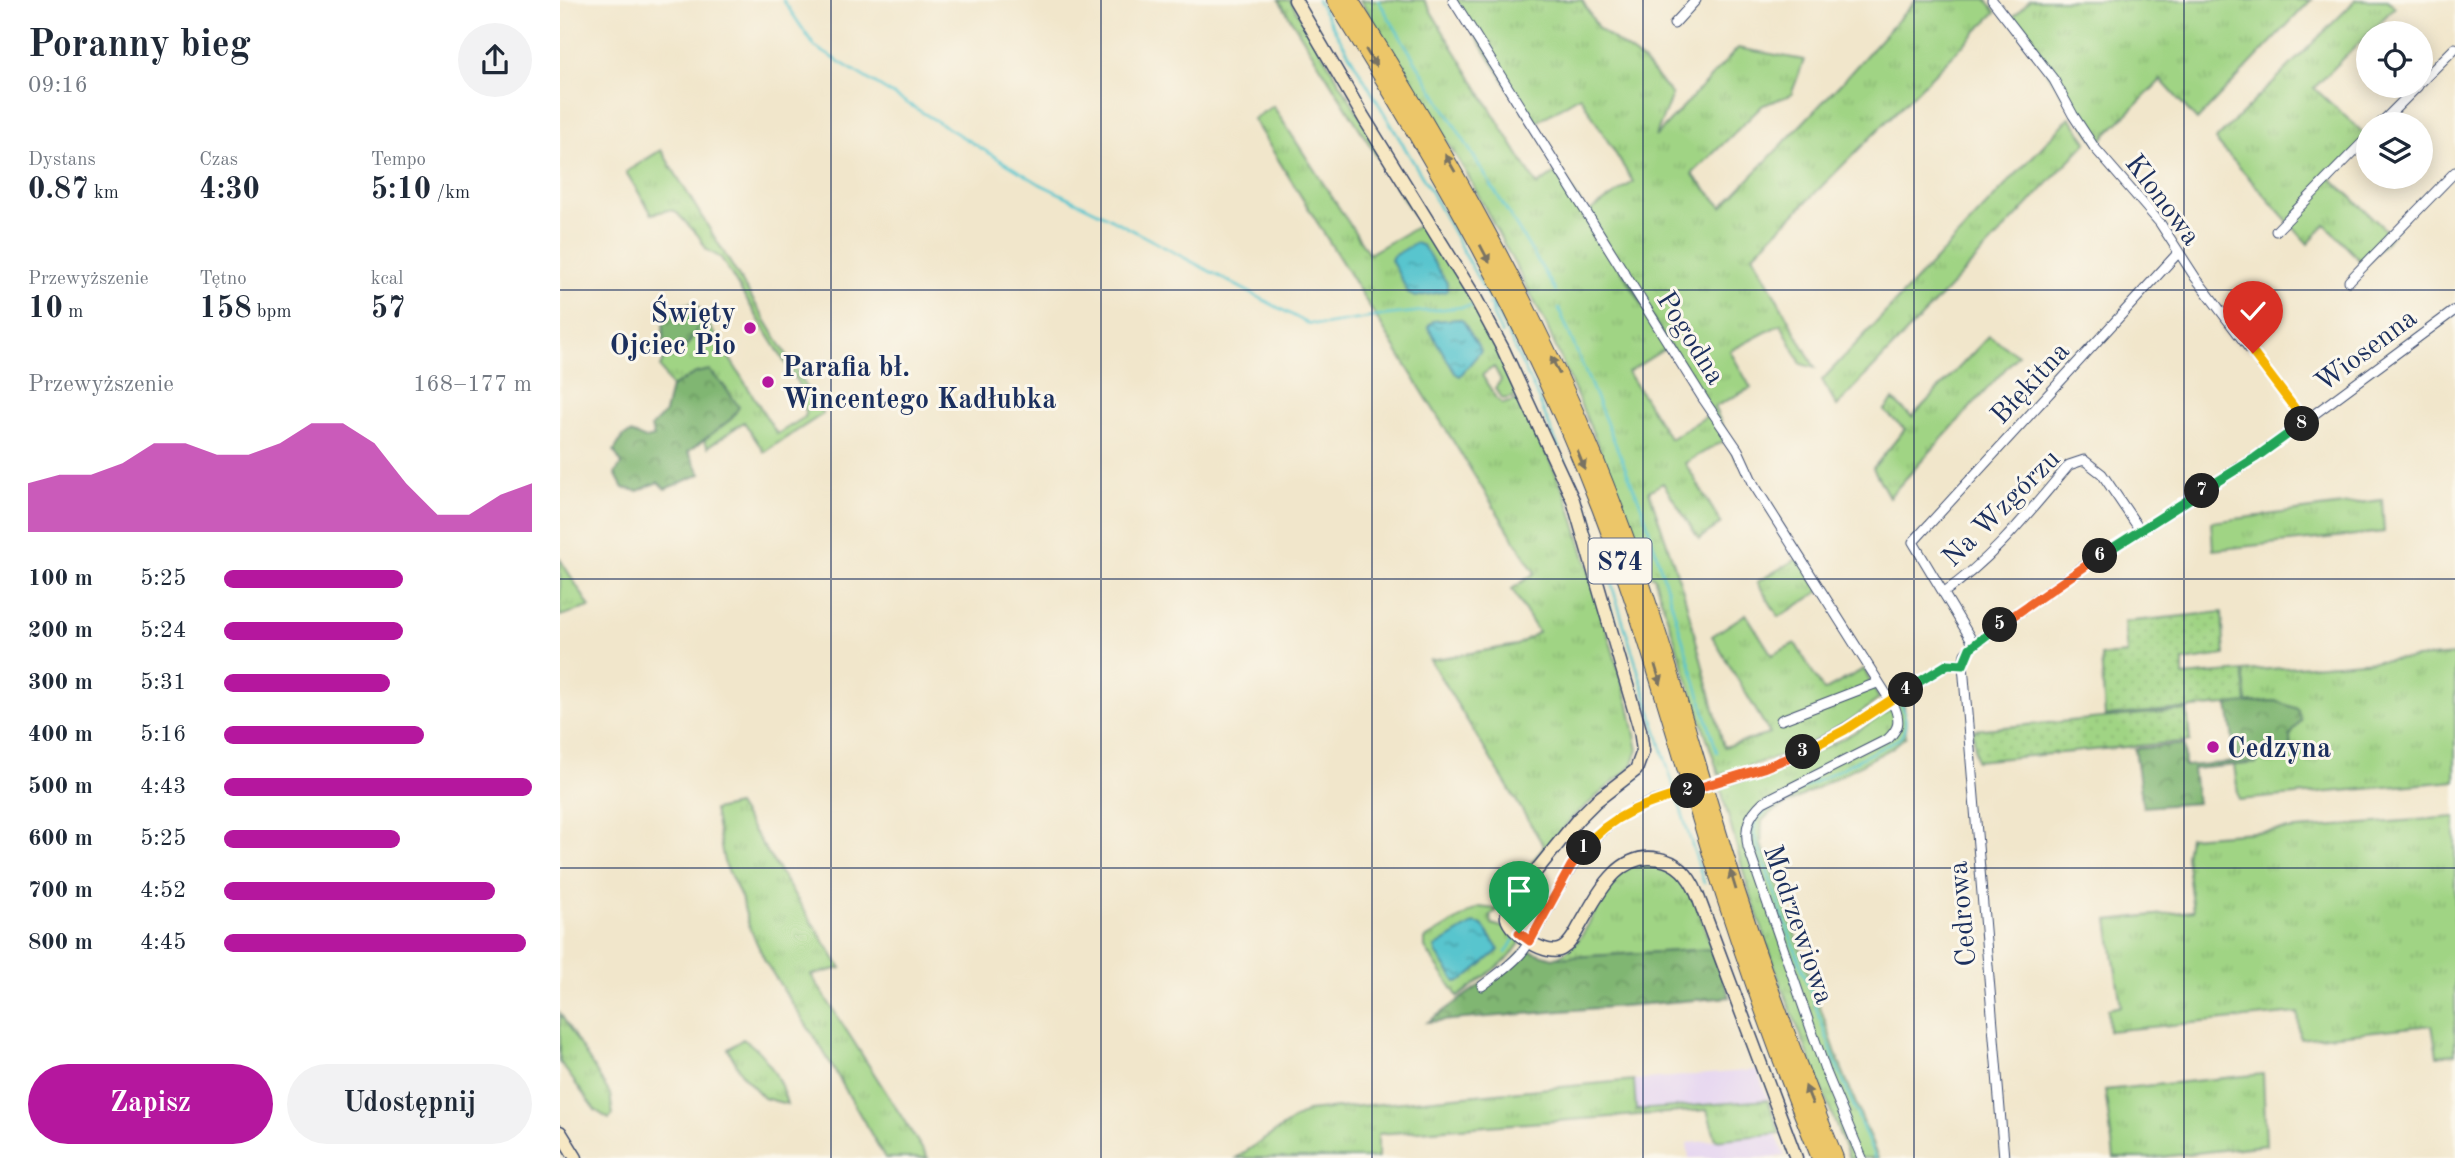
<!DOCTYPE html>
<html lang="pl">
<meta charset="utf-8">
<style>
:root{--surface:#fff;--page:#f2f2f3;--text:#1f2937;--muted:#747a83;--accent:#b5179e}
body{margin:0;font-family:"Old Standard TT",serif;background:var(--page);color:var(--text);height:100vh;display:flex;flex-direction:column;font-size:26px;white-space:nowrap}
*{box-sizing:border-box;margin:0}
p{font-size:23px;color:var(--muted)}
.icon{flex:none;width:38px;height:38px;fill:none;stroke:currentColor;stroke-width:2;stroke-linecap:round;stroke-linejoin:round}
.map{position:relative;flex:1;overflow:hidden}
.sheet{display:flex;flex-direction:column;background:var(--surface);width:560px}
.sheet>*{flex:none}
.fabs{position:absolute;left:1796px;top:21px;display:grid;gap:14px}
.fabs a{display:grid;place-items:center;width:77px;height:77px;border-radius:50%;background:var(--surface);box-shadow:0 4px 18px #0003;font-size:35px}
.pin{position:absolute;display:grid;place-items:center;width:60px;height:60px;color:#fff;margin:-72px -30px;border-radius:50% 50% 50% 0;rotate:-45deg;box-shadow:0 0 7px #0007}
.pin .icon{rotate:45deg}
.km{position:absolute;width:35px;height:35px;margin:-18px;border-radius:50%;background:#222;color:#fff;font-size:19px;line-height:35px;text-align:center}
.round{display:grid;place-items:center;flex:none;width:74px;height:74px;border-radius:37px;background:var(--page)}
.summary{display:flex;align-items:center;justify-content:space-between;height:119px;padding:0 28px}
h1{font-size:38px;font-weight:800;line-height:52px}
.stats{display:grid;grid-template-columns:repeat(3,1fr);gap:10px;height:119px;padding:7px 28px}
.stats div{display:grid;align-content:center}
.stats b{font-size:30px;font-weight:800}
.stats small{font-size:19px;font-weight:400}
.stats p{font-size:19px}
.chart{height:196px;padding:14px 28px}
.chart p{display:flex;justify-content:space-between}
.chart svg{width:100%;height:126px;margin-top:7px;fill:var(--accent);opacity:.7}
.cta{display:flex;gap:14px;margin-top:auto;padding:14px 28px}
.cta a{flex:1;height:80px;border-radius:42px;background:var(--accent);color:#fff;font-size:28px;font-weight:800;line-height:80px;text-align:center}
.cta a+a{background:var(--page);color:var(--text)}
ul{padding:0 28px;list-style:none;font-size:23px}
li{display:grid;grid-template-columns:112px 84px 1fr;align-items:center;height:52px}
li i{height:18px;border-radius:9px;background:var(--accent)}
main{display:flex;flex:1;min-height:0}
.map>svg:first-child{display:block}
.built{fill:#e4d3f1}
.grass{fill:url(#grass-tufts);stroke:#5e8271;stroke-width:2}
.forest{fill:url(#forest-crowns);stroke:#4e7268;stroke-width:2}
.garden{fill:url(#garden-dots);stroke:#5e8271;stroke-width:2}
.water{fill:url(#water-ripples);stroke:#3a7a96;stroke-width:2}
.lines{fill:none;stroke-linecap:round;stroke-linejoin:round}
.stream{stroke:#58c5ce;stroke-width:2.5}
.street-casing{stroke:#3b4a6e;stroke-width:11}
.secondary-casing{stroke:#3b4a6e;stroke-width:15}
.highway-casing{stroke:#3b4a6e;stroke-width:18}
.street{stroke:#fff;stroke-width:9}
.secondary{stroke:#f7e8c3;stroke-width:12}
.highway{stroke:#ecc669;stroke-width:16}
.street-bridge-casing{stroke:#3b4a6e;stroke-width:11;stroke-linecap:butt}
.street-bridge{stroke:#fff;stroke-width:9}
.oneway{fill:#797363}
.split-1-casing{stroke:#fff;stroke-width:14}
.split-2-casing{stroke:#fff;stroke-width:14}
.split-3-casing{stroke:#fff;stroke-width:14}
.split-4-casing{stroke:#fff;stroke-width:14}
.split-5-casing{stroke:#fff;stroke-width:14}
.split-6-casing{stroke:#fff;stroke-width:14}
.split-7-casing{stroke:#fff;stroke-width:14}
.split-8-casing{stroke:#fff;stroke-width:14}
.split-9-casing{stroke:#fff;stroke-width:14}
.split-1{stroke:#f0652b;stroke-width:9}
.split-2{stroke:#f5b400;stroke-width:9}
.split-3{stroke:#f0652b;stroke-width:9}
.split-4{stroke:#f5b400;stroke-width:9}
.split-5{stroke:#22a559;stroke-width:9}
.split-6{stroke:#f0652b;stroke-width:9}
.split-7{stroke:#22a559;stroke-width:9}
.split-8{stroke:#22a559;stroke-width:9}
.split-9{stroke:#f5b400;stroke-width:9}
.grid{fill:none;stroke:#1b2f5e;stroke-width:2;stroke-opacity:0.55}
.poi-dot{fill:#b5179e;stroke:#fbf7ec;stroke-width:2.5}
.labels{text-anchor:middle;stroke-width:6;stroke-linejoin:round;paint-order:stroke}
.shield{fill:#fbf7ec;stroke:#5e6b89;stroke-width:2}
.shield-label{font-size:26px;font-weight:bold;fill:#1b2f5e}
.street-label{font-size:28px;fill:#1b2f5e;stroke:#fbf7ec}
.poi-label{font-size:28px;font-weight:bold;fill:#1b2f5e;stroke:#fbf7ec;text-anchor:start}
</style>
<main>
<section class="sheet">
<div class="summary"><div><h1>Poranny bieg</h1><p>09:16</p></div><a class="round"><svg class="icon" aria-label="share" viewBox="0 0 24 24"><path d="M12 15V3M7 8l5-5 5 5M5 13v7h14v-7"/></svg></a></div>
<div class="stats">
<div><p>Dystans</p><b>0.87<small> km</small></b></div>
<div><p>Czas</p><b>4:30</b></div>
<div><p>Tempo</p><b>5:10<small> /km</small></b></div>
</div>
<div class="stats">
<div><p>Przewyższenie</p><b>10<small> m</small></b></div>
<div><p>Tętno</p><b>158<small> bpm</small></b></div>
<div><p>kcal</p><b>57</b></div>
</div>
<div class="chart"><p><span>Przewyższenie</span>168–177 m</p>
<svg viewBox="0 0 160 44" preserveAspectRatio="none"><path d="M0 44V27L10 24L20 24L30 20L40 13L50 13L60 17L70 17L80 13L90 6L100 6L110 13L120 27L130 38L140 38L150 31L160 27V44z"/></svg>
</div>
<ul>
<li><b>100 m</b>5:25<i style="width:58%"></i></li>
<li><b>200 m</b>5:24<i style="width:58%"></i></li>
<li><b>300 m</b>5:31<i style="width:54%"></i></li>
<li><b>400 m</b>5:16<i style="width:65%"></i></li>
<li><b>500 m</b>4:43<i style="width:100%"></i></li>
<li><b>600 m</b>5:25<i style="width:57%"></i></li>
<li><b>700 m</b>4:52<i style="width:88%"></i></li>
<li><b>800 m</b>4:45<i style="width:98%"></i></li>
</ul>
<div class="cta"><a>Zapisz</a><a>Udostępnij</a></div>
</section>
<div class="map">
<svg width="1895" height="1158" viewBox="0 0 1895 1158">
<defs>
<pattern id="grass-tufts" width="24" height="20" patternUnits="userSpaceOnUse" patternTransform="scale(1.75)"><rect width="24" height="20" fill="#a0d484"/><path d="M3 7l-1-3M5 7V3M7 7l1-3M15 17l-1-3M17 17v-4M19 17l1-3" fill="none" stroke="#89b674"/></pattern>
<pattern id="forest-crowns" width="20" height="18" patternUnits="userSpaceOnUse" patternTransform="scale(1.75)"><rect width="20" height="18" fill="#80b672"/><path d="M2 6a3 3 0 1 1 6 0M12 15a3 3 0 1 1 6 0" fill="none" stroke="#689461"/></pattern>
<pattern id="garden-dots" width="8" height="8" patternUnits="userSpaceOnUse" patternTransform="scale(1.75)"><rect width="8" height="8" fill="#a0d484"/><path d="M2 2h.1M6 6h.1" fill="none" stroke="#89b674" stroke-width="1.8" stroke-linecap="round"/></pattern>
<pattern id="water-ripples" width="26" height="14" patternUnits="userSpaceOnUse" patternTransform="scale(1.75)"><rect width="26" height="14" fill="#58c5ce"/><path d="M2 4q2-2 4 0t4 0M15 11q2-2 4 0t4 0" fill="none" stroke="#48a0aa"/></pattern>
</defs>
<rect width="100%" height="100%" fill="#fbf7ec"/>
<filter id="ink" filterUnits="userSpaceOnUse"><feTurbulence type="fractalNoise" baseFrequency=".0143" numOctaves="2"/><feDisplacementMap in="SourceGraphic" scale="14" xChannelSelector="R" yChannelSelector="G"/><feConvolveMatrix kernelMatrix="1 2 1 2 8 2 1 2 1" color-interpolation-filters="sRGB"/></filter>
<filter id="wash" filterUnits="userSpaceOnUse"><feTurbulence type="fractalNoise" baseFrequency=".00686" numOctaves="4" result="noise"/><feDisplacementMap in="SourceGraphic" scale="28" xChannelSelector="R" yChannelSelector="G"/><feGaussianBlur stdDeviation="1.57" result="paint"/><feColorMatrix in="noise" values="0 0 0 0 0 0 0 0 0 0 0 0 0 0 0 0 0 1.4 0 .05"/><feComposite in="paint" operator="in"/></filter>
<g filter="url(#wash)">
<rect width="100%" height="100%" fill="#f1e6cb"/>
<path class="built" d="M1197 1070 1208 1100 1075 1110 1074 1080Z
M1216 1134 1225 1156 1202 1158H1129L1127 1143Z"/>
<path class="grass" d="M719 0H730L921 316 956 393 954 397 943 399 935 388 941 380 934 367 922 375 936 398 943 404 960 399 962 402 1007 497 1069 705 1078 750 1072 766 1012 818 940 909 930 915 932 924C944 928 958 929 960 943L950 957 898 997 865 948V939L919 907 936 909 984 846 870 660 957 645 978 632 952 589 975 573 693 119 713 106 809 254 860 225Z
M800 0H864L977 185 1000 170 1108 347 1068 372 1110 439 1152 413 1027 213 1073 182 1020 96 972 125 893 0H1022L1038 28 1083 61 1112 95 1095 137 1178 48 1244 60 1231 95 1203 105 1132 174 1162 207 1284 80 1356 0H1427L1436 12 1193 255 1255 368 1241 364 1221 324 1170 351 1191 388 1154 407 1180 464 1165 440 1125 463 1161 523 1139 539 1103 483 1089 491 1124 594 1164 747 1210 734 1152 636 1186 614 1212 655 1235 643 1264 691 1304 669 1319 699 1287 723 1250 743 1221 756 1159 775 1094 577 1088 573 1035 438 984 320 907 174Z
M1470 0H1751L1637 120 1601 80 1537 144 1451 19Z
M1796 0H1828L1835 7 1754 88 1808 137 1771 178 1832 236 1804 265 1765 224 1748 244 1655 140Z
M1510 117 1527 142 1277 406 1262 380Z
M101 150 263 414 204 452 184 422 148 447 144 440 171 419 136 373 111 387 100 367 106 353 111 358 130 342 134 331 145 319 217 434 245 417 246 411 240 400 245 395 161 258 147 250 138 235 115 211 108 210 92 214 66 172Z
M1429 336 1458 355 1329 497 1313 468 1345 429 1324 411 1333 400 1352 417Z
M1822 500 1824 532 1653 550 1651 522Z
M1238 558 1260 591 1219 617 1197 582Z
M0 559 30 607 0 616Z
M1895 655V781L1679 800 1674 765 1697 763 1698 752 1730 736 1741 720 1715 701 1687 703 1683 671Z
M1341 702 1344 705 1346 736 1332 748 1210 813 1202 821 1201 845 1211 863 1279 1062 1318 1158H1289L1221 985 1186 881 1160 787C1226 766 1285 744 1341 702Z
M177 805 281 968 251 975 368 1158H325L262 1049 206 963 189 926 181 897 164 862 154 810Z
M1895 817V1054L1877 1056 1872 1025 1740 1039 1738 1013 1549 1031 1548 1009 1561 1006 1548 920 1633 911 1626 856 1629 837Z
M1088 862C1134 872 1137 910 1152 949L993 958C1033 946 1033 891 1066 869 1072 866 1081 864 1088 862Z
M0 1013 50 1094 53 1115 49 1119 35 1110 0 1062Z
M183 1039C205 1052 221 1079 227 1104L204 1098 183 1076 168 1049Z
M1703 1074 1706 1145 1592 1158H1554L1545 1090Z
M1074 1080 1076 1110 1208 1100 1220 1133 1156 1140 1147 1110 818 1134V1158H676L747 1111Z"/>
<path class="forest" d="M135 302 145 319C131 334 130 350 111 358 101 347 101 316 109 303L123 305Z
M149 370 164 386 179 407 171 419 128 452 141 474 105 489 98 482 78 491 63 488 55 473 62 464 54 451 63 436 71 433 86 439 94 437 91 427 105 413 111 387 136 373Z
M1715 701 1738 709 1741 720 1730 736 1731 753 1698 752 1697 763 1633 769 1637 803 1583 807 1575 749 1624 744 1625 766 1676 762 1668 704Z
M964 949 993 958 1152 949 1170 997 868 1022 951 963Z"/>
<path class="garden" d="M1662 612 1665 655 1623 661V676L1683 671 1687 703 1545 716 1541 656 1567 654 1564 622Z
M1627 710 1630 741 1416 761 1413 730Z"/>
<path class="water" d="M856 243 863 246 887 283V291L855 297 849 294 831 260 833 256Z
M899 319 903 321 921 351 900 376 895 373 868 327 873 321Z
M914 923 922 925 939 950 903 980 896 982 877 954 875 947Z"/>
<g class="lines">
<path class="stream" d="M223 0 255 47 480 184 542 214 747 323 763 325 827 315 912 306
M757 0 867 185 946 330 976 393 1043 556 1115 791
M818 0 996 291
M927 305 942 304
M932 308 933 316 942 334
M999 309 1083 510 1157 752
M1049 603 1083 718
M1117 797 1144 883
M1048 799C1081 776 1098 768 1085 724
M962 926 955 920 953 912 972 886
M946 953 954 939
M1315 1158 1276 1063 1194 835 1195 821 1211 805 1340 738C1348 726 1346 718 1342 705"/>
</g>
</g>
<g filter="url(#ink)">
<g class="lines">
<defs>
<path id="street" d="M893 0 1144 400 1178 450 1194 485 1335 708C1340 722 1339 728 1328 739L1203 802C1189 815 1184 827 1188 847L1266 1072 1302 1158
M1432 0 1494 80 1513 115 1534 147 1600 223 1635 277 1745 422
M1114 24 1136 0
M1860 83 1895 48
M1820 124 1858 86
M1716 231 1808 137
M1789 281 1895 172
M1383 593C1433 559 1470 511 1509 465L1524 460 1542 474 1580 530
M1414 644 1353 542 1618 253
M1221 720 1317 683
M1182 775C1258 751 1321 706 1388 664L1403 665
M922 986C936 975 952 965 963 951 974 937 982 920 991 904 1018 853 1038 821 1094 801
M1444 1158 1403 665 1405 654 1414 644 1527 564 1695 458 1895 310"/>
<path id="secondary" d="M735 0 804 118 916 299 943 349 1013 500 1080 730 1083 751 1076 770 1036 801 1018 819 951 902C949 907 946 912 947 918 950 933 989 959 1003 948 1011 943 1015 934 1019 927 1037 897 1057 850 1099 859 1118 862 1130 877 1137 894L1236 1158
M0 1132 16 1158"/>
<path id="highway" d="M775 0C878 165 971 327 1041 510 1084 623 1116 739 1151 854 1183 957 1219 1058 1260 1158
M790 0C887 154 977 311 1044 481 1092 601 1125 725 1163 848 1195 953 1234 1056 1275 1158"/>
</defs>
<use href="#street" class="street-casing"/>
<use href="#secondary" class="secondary-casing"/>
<use href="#highway" class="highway-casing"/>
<use href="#street" class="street"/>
<use href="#secondary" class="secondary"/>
<use href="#highway" class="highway"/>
<defs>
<path id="street-bridge" d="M1094 801 1182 775"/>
</defs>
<use href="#street-bridge" class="street-bridge-casing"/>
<use href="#street-bridge" class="street-bridge"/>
</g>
<defs><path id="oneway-solid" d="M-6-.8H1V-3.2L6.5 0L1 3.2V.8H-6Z" transform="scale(1.75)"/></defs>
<g class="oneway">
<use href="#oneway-solid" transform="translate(811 58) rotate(58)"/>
<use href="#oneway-solid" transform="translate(890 163) rotate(-120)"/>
<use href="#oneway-solid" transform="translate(925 254) rotate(62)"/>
<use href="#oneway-solid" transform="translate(995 365) rotate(-115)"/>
<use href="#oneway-solid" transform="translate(1021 460) rotate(68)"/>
<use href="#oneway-solid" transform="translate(1098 675) rotate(73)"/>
<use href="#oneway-solid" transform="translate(1173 880) rotate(-107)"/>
<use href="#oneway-solid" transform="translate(1249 1095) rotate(-112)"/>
</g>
</g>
<g class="lines" filter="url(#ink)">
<defs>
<path id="split-1" d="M959 933 970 941 1011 866 1024 848"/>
<path id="split-2" d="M1024 848C1051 814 1088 803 1128 791"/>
<path id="split-3" d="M1128 791 1203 768 1243 752"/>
<path id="split-4" d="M1243 752 1285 730 1346 690"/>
<path id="split-5" d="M1346 690 1388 664 1403 665 1410 648 1440 625"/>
<path id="split-6" d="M1440 625 1540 556"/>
<path id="split-7" d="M1540 556 1642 491"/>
<path id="split-8" d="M1642 491 1695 458 1742 424"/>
<path id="split-9" d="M1693 353 1745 422 1742 424"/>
</defs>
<use href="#split-1" class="split-1-casing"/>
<use href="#split-2" class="split-2-casing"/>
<use href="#split-3" class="split-3-casing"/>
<use href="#split-4" class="split-4-casing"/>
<use href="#split-5" class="split-5-casing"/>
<use href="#split-6" class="split-6-casing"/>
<use href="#split-7" class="split-7-casing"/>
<use href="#split-8" class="split-8-casing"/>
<use href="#split-9" class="split-9-casing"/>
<use href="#split-1" class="split-1"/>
<use href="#split-2" class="split-2"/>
<use href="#split-3" class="split-3"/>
<use href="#split-4" class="split-4"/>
<use href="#split-5" class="split-5"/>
<use href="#split-6" class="split-6"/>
<use href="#split-7" class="split-7"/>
<use href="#split-8" class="split-8"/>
<use href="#split-9" class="split-9"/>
</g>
<path class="grid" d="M271 0V1158M541 0V1158M812 0V1158M1083 0V1158M1354 0V1158M1624 0V1158M0 290H1895M0 579H1895M0 868H1895"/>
<g class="poi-dot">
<circle cx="190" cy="328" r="7"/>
<circle cx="208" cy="382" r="7"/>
<circle cx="1653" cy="747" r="7"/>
</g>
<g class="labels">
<rect class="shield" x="1028.5" y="538.5" width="63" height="45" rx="5"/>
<g class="shield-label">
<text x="1060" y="570">S74</text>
</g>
<g class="street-label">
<text transform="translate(1604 199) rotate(53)" y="10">Klonowa</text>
<text transform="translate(1132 337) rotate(58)" y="10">Pogodna</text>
<text transform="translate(1805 349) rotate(-37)" y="10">Wiosenna</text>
<text transform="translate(1469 382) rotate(-47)" y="10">Błękitna</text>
<text transform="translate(1440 507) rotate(-45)" y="10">Na Wzgórzu</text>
<text transform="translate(1401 914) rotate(-95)" y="10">Cedrowa</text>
<text transform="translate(1240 924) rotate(71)" y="10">Modrzewiowa</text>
</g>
<g class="poi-label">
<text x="176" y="322" text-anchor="end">Święty<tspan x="176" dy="32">Ojciec Pio</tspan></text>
<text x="222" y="376">Parafia bł.<tspan x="222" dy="32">Wincentego Kadłubka</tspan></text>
<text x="1667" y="757">Cedzyna</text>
</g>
</g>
</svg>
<div class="fabs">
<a><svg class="icon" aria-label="locate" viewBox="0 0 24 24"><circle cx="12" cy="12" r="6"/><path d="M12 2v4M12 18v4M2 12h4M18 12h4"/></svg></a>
<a><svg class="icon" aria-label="layers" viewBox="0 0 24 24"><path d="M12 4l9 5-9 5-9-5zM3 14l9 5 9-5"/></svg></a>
</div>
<div class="pin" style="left:959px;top:933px;background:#1e9e55"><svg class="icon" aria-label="arrive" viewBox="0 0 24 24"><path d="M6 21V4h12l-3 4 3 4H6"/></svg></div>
<div class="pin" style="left:1693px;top:353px;background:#d93025"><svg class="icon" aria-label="check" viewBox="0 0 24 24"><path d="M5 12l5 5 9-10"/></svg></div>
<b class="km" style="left:1024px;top:848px">1</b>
<b class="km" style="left:1128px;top:791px">2</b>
<b class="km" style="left:1243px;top:752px">3</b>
<b class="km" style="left:1346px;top:690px">4</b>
<b class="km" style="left:1440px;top:625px">5</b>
<b class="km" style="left:1540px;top:556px">6</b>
<b class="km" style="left:1642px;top:491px">7</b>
<b class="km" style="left:1742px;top:424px">8</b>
</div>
</main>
